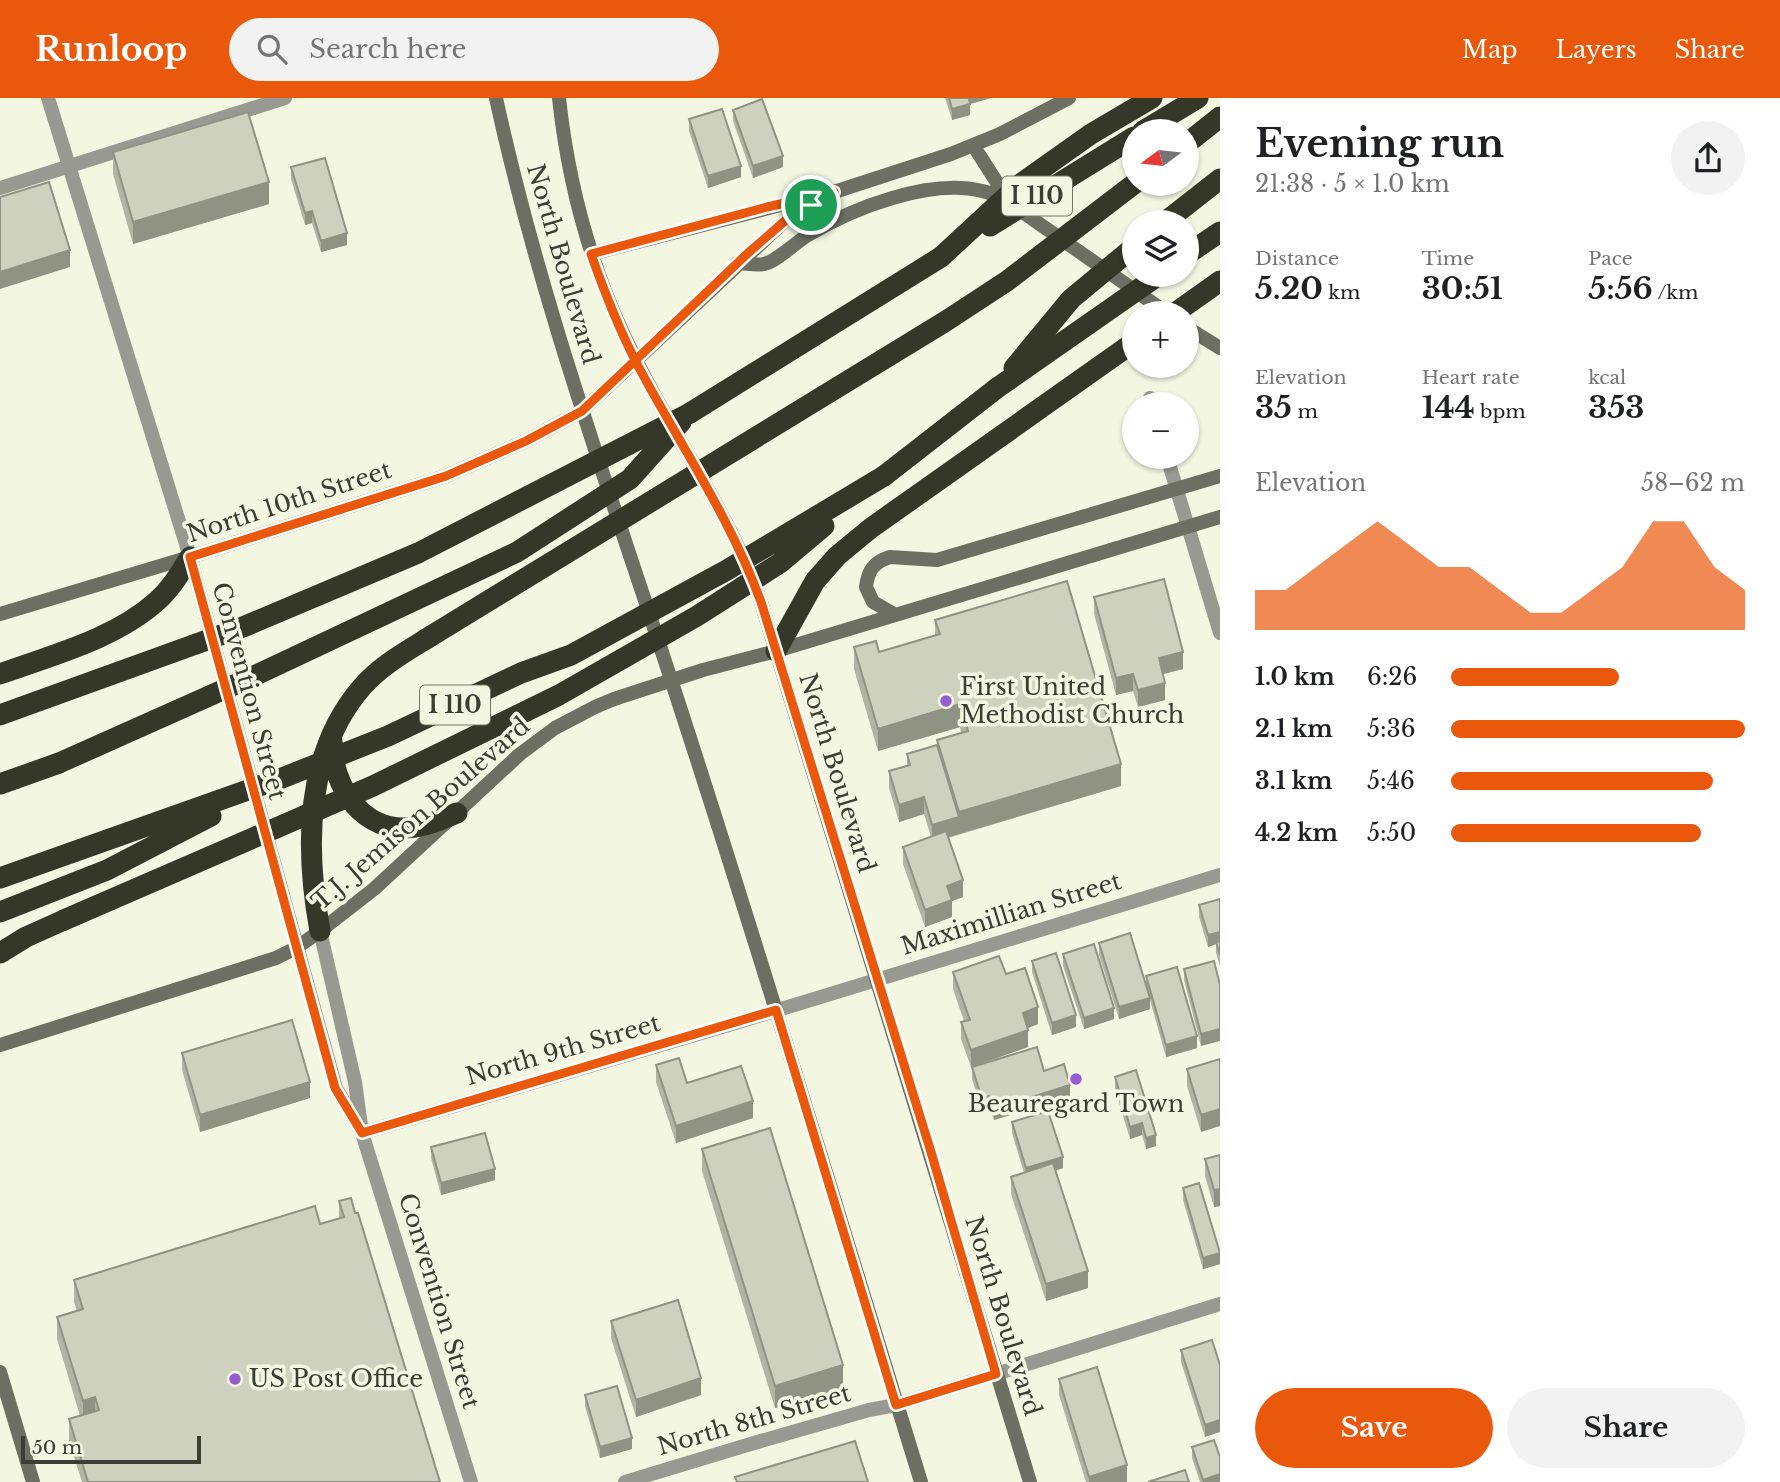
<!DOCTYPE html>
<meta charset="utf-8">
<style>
:root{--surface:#fff;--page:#f2f2f2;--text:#202124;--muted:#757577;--accent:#ea580c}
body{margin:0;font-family:"Libre Baskerville",serif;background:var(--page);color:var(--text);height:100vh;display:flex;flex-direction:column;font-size:26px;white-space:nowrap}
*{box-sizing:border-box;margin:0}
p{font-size:23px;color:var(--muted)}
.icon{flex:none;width:38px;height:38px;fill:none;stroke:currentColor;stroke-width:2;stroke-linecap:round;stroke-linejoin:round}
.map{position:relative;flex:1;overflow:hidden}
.details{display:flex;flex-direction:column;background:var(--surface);width:560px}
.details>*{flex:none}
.needle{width:46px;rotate:255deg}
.buttons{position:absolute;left:1122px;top:21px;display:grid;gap:14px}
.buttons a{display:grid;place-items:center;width:77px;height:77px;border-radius:50%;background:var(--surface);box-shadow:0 2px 5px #0004;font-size:35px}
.scale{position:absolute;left:21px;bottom:18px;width:180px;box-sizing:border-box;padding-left:7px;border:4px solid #3c3e36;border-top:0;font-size:19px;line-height:24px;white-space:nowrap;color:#3c3e36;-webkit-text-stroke:5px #f3f7e2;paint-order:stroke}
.pin{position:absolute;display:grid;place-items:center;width:60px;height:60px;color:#fff;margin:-30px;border:4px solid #fff;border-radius:50%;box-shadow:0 2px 7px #0007}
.round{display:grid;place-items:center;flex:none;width:74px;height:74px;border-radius:37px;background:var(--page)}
.head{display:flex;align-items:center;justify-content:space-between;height:119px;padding:0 35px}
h1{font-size:38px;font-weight:800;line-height:52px}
.figures{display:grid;grid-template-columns:repeat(3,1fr);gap:10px;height:119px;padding:7px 35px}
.figures div{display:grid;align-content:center}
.figures b{font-size:30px;font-weight:800}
.figures small{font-size:19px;font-weight:400}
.figures p{font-size:19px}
.chart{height:196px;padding:14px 35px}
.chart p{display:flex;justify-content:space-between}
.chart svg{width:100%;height:126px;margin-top:7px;fill:var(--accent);opacity:.7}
.cta{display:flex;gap:14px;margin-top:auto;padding:14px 35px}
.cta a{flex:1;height:80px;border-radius:42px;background:var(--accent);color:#fff;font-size:28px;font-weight:800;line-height:80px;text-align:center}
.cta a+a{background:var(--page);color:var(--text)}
ul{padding:0 35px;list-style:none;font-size:23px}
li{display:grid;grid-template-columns:112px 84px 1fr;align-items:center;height:52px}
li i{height:18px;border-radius:9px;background:var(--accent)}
header{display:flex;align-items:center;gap:42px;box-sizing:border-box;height:98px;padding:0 35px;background:var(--accent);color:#fff}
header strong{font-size:33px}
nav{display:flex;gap:38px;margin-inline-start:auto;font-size:24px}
.search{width:490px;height:63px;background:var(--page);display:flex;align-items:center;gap:18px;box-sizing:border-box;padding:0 24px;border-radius:38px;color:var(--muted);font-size:26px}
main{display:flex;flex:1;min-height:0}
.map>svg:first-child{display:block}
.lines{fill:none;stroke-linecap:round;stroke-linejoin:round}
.street{stroke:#989a91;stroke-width:14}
.secondary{stroke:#6d6f63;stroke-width:14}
.highway{stroke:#353828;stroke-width:21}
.highway-bridge{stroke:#353828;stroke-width:21}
.wall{fill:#b1b4a3}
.shaded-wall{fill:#909284}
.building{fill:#ced1bd;stroke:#909284;stroke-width:2}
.route-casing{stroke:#fff;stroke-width:14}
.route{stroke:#ea580c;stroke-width:9}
.poi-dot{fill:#955cd4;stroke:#f3f7e2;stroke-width:2.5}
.labels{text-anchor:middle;stroke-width:7;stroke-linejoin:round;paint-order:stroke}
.shield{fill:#f3f7e2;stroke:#73766a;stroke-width:2}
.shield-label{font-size:23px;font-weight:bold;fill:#3c3e36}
.street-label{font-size:24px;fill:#3c3e36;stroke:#f3f7e2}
.poi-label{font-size:24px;fill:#3c3e36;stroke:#f3f7e2;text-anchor:start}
</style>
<header>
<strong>Runloop</strong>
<div class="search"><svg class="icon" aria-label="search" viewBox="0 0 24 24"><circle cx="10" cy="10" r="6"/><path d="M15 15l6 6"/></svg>Search here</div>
<nav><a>Map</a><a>Layers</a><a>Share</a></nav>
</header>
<main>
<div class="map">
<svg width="1220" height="1384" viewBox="0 0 1220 1384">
<rect width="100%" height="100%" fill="#f3f7e2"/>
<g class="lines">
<path class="street" d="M48 0 190 459 336 990 362 1035
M0 90 285 0
M1150 300 1152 306
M1167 359 1220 535
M320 833 355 984 362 1035 471 1384
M362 1035 742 923 1220 777
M625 1384 754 1345 869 1312 896 1307 1220 1206"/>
<path class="secondary" d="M496 0C541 207 614 405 679 606 763 864 841 1124 921 1384
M559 0C569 93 594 181 637 264 678 346 730 417 761 504L1030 1384
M973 47 1010 105
M591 156 815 98
M737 165C745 165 756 168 764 166 776 164 796 144 808 137 853 110 930 80 982 93 993 95 1001 100 1011 106L1167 215
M1186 229 1220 250
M0 516 190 459 446 378 526 343 582 313 787 121 834 94 951 56 1000 36 1069 0
M894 516 873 504 866 489C868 472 874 464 890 459L937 462 1220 378
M0 947 276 860 296 850 320 833 374 791 520 656 555 630 595 609 614 601 703 572 776 553 1220 419
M0 1274 33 1384"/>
<path class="highway" d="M1143 33 1198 0
M1186 46 1220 19
M1165 124 1220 81
M1186 157 1220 134
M1175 215 1220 183
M690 315 941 159
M884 378 997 290
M776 553 815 483 837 458 871 430 1134 244
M0 576C52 557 115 541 157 503 171 491 180 475 190 459
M332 643C332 689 363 737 415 729 430 727 443 721 457 715
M0 686 59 665
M320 833C305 751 304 656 362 589 381 567 407 553 431 538
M0 855 26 839 64 822"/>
<path class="highway-bridge" d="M990 128 1134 39
M941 159 1019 87 1091 36 1152 0
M1014 270 1071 201 1134 149
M997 290 1159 177
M431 538 946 223 1007 183 1134 86
M0 617 243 529 418 455 690 315
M59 665 254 578 517 454 630 381 681 324
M0 780 282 680 388 638 521 575 571 557 727 472 884 378
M0 814 107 772 211 718
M64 822 373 688 559 597 697 518 780 465 824 428"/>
</g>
<path class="wall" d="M945 0H991L970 6V17L952 22Z
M733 12 783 69 753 80 733 23Z
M689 21 741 79 708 90 689 33Z
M113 54 269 106 133 146 113 76Z
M291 69 347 147 321 154 312 125 305 127 291 81Z
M1094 499 1183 571 1163 576 1165 602 1138 609 1133 593 1116 597 1094 516Z
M935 522 1121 688 948 740 963 799 952 803V819L925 829 903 766V749L931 739 924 716 899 724 889 690V673L907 668V656L937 647V642L961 635 960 629 878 653 854 571V549L879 554 935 538Z
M1220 801V868L1216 855V846L1208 849 1199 819V807Z
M1099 845 1146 888V878L1197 950 1166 959 1150 902V911L1119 921 1099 857Z
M1063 856 1114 921 1084 931 1063 868Z
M1032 863 1076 929 1052 937 1032 874Z
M1214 863 1201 948 1184 882V871Z
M953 874 1006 876 1038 926 1028 930V949L971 969 961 941V924L964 923 953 891Z
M182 955 310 1000 200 1034 182 972Z
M1220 961 1201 1034 1187 988V971Z
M656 967 687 985 753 1020 676 1045 656 984Z
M972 969 1044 973 1070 998 994 1022 989 1010 982 1012 972 981Z
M1115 979 1156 1048 1146 1051 1142 1037 1130 1041 1115 991Z
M1012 1024 1063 1070 1055 1073 1088 1190 1046 1203 1011 1096V1079L1024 1075 1012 1035Z
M431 1049 495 1082 441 1097 431 1060Z
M702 1051 843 1290 775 1310 702 1073Z
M1220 1057V1108L1214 1109 1205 1078V1061Z
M1183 1090 1220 1166 1203 1171 1183 1102Z
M339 1103 440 1384H82L69 1343V1321L80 1318 57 1241V1219L77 1213 74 1204V1182L320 1126 339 1120Z
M611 1223 701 1297 636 1319 611 1240Z
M1212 1242 1205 1339 1181 1264V1252Z
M1059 1281 1127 1384H1086L1059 1297Z
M585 1297 632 1351 600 1360 585 1308Z
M1192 1349 1220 1384H1200L1192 1360Z"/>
<path class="shaded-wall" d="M967 0H991L970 6V17L952 22V11Z
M783 58V69L753 80V68Z
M741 68V79L708 90V78Z
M269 84V106L133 146V124Z
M312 113V125L305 127V115Z
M347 135V147L321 154V143Z
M70 152V169L0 191V174Z
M1183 554V571L1159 577V560Z
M1133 576V593L1116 597V580Z
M1165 585V602L1138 609V592Z
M960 606V629L878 653V631Z
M1121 666V688L932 744V727L959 719V714Z
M924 699V716L899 724V707Z
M963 782V799L952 803V819L925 829V812L947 788Z
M1220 834V845L1216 844V846L1208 849V837Z
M1150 900V911L1119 921V909Z
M1038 909V926L1023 932V915Z
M1114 910V921L1084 931V920Z
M1076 917V929L1052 937V925Z
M1220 931V943L1201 948V936Z
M1028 932V949L971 969V952Z
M1197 938V950L1166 959V947Z
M310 984V1000L200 1034V1017Z
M1070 987V998L994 1022V1011Z
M989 998V1010L982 1012V1001Z
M753 1003V1020L676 1045V1028Z
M1220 1011V1028L1201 1034V1017Z
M1142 1025V1037L1130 1041V1029Z
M1156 1037V1048L1146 1051V1040Z
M1063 1059V1070L1026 1081V1070Z
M495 1071V1082L441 1097V1085Z
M1220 1091V1108L1214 1109V1092Z
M1220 1155V1166L1203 1171V1160Z
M1088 1173V1190L1046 1203V1186Z
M843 1267V1290L775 1310V1288Z
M701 1280V1297L636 1319V1302Z
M95 1299V1321L83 1325V1303Z
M1220 1322V1334L1205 1339V1327Z
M632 1340V1351L600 1360V1349Z
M1127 1367V1384H1089V1379Z
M1220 1376V1384H1203V1382Z"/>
<path class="building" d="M949 0H969L970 6 952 11Z
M762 1 783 58 753 68 733 12Z
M722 11 741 68 708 78 689 21Z
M248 14 269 84 133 124 113 54Z
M325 60 347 135 321 143 312 113 305 115 291 69Z
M49 84 70 152 0 174V99Z
M1164 481 1183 554 1159 560 1165 585 1138 592 1133 576 1116 580 1094 499Z
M1067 483 1121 666 959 714 937 642 968 633 960 606 878 631 854 549 876 543 879 554 940 536 935 522Z
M937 647 959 719 932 727 924 699 899 707 889 673 910 667 907 656Z
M946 733 963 782 947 788 952 802 925 812 903 749Z
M1220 801V834L1208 837 1199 807Z
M1130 835 1150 900 1119 909 1099 845Z
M1220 843V857L1216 844Z
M1094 846 1114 910 1084 920 1063 856Z
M1056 855 1076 917 1052 925 1032 863Z
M999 858 1006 876 1025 870 1038 909 1023 915 1028 932 971 952 961 924 970 922 953 874Z
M1214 863 1220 887V931L1201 936 1184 871Z
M1177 869 1197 938 1166 947 1146 878Z
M292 922 310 984 200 1017 182 955Z
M1037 949 1044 973 1064 966 1070 987 994 1011 989 998 982 1001 972 969Z
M679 960 687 985 741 968 753 1003 676 1028 656 967Z
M1220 961V1011L1201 1017 1187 971Z
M1136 972 1156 1037 1146 1040 1142 1025 1130 1029 1115 979Z
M1048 1013 1063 1059 1026 1070 1012 1024Z
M770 1030 843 1267 775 1288 702 1051Z
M485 1035 495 1071 441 1085 431 1049Z
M1220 1057V1091L1214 1092 1205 1061Z
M1053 1065 1088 1173 1046 1186 1011 1079Z
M1199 1085 1220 1155 1203 1160 1183 1090Z
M351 1100 355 1115H358L440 1384H88L69 1321 99 1312 95 1299 83 1303 57 1219 83 1211 74 1182 315 1108 320 1126 344 1119 339 1103Z
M678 1202 701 1280 636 1302 611 1223Z
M1212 1242 1220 1267V1322L1205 1327 1181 1252Z
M1097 1269 1127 1367 1089 1379 1059 1281Z
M617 1288 632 1340 600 1349 585 1297Z
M1214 1342 1220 1359V1376L1203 1382 1192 1349Z
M855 1343 868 1384H737L735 1379Z
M1185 1372 1189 1384H1148Z"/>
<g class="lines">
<defs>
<path id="route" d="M811 107 787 121 747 156 582 313 526 343 446 378 190 459 335 990 362 1035 776 912 896 1307 996 1276 931 1054 761 504C730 419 679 345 637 266 619 231 604 193 591 156L767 109 834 94 811 107"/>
</defs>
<use href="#route" class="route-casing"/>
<use href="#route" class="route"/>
</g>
<g class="poi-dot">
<circle cx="946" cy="603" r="7"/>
<circle cx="1076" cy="981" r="7"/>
<circle cx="235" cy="1281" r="7"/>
</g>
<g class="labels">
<g class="shield">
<rect x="1002" y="78.5" width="70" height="39" rx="5"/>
<rect x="420" y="587.5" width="70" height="39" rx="5"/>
</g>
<g class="shield-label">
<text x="1037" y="106">I 110</text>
<text x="455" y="615">I 110</text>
</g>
<g class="street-label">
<text transform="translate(563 166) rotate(74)" y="8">North Boulevard</text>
<text transform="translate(289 404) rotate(-18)" y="8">North 10th Street</text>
<text transform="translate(249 593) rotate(75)" y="8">Convention Street</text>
<text transform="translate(837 675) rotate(73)" y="8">North Boulevard</text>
<text transform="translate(421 716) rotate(-41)" y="8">T.J. Jemison Boulevard</text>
<text transform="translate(1011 816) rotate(-17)" y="8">Maximillian Street</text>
<text transform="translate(563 952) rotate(-16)" y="8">North 9th Street</text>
<text transform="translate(439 1203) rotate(73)" y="8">Convention Street</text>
<text transform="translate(1003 1218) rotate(73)" y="8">North Boulevard</text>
<text transform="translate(754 1322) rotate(-16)" y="8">North 8th Street</text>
</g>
<g class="poi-label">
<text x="960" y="597">First United<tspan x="960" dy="28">Methodist Church</tspan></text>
<text x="1076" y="1014" text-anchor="middle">Beauregard Town</text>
<text x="249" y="1289">US Post Office</text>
</g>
</g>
</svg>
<div class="buttons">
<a><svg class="needle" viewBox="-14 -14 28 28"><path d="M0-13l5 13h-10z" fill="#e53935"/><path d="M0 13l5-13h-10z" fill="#757577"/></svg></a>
<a><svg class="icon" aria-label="layers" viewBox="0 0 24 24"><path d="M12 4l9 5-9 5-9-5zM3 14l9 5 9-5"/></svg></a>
<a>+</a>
<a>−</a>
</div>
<div class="scale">50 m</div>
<div class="pin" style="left:811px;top:107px;background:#1e9e55"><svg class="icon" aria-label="arrive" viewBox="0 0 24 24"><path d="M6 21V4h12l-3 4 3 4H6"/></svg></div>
</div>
<section class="details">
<div class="head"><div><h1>Evening run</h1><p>21:38 · 5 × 1.0 km</p></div><a class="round"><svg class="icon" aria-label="share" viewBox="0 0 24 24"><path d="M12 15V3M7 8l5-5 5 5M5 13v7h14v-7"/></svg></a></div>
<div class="figures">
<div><p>Distance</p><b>5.20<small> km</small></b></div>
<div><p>Time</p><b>30:51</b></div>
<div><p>Pace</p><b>5:56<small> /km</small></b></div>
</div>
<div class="figures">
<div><p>Elevation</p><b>35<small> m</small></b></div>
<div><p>Heart rate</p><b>144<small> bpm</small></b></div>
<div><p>kcal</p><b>353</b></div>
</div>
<div class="chart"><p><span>Elevation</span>58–62 m</p>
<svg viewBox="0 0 160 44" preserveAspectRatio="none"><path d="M0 44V30L10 30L20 22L30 14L40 6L50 14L60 22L70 22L80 30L90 38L100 38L110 30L120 22L130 6L140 6L150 22L160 30V44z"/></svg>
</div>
<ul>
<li><b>1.0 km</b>6:26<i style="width:57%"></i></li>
<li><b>2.1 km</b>5:36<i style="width:100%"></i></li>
<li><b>3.1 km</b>5:46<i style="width:89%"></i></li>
<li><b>4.2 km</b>5:50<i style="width:85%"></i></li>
</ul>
<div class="cta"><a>Save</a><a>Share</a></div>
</section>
</main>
